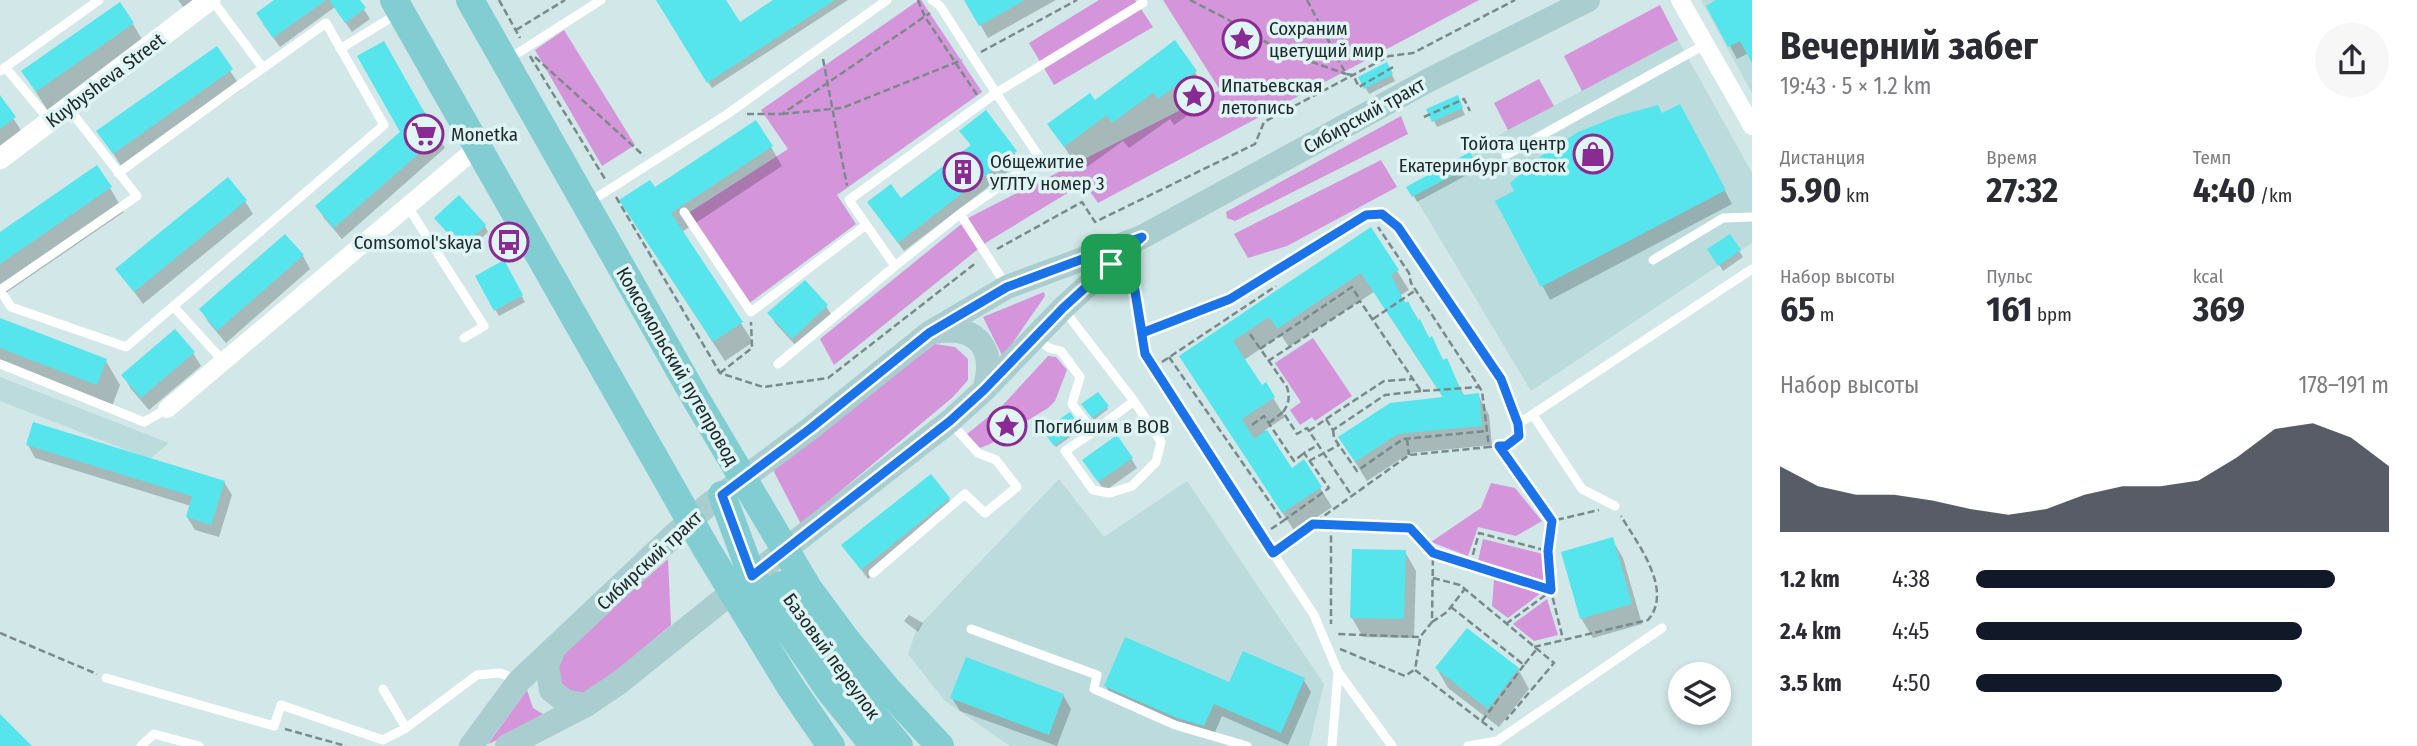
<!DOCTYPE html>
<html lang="ru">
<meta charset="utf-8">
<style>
:root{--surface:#fff;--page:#f7f7f7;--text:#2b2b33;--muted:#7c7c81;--accent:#111827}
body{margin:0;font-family:"Fira Sans Condensed",sans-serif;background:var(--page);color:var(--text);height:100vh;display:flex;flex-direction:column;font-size:26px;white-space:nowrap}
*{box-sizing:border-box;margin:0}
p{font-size:23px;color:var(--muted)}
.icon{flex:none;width:38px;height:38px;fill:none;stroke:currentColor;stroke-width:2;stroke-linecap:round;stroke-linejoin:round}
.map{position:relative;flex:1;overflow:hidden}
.side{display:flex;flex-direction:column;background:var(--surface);width:665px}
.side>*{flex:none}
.controls{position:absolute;left:1668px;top:662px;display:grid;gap:14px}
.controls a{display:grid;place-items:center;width:63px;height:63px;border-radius:50%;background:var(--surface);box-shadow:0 4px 10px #0003;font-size:35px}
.pin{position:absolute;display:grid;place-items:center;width:60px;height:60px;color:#fff;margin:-30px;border-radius:14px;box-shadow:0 4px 10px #0006}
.round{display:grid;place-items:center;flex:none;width:74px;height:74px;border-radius:37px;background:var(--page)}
.head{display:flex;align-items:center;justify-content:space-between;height:119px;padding:0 28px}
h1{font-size:38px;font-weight:700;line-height:52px}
.metrics{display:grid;grid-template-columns:repeat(3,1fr);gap:10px;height:119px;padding:7px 28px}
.metrics div{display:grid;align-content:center}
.metrics b{font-size:35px;font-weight:700}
.metrics small{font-size:19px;font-weight:400}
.metrics p{font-size:19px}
.chart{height:196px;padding:14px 28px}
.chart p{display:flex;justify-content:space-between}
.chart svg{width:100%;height:126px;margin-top:7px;fill:var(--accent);opacity:.7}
ul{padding:0 28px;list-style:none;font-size:23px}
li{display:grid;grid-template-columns:112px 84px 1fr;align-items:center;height:52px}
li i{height:18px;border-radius:9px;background:var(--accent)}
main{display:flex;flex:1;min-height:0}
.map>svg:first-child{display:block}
.built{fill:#bcdbdd}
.green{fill:#d595da}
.shadow{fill:#0003}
.building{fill:#56e5ec}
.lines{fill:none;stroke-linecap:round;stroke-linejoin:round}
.path{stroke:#7a8a8a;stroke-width:2.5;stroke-dasharray:7 3.5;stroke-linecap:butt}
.service{stroke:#fff;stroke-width:9}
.minor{stroke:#fff;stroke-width:18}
.tertiary{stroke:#fff;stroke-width:21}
.secondary{stroke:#aacdcf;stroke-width:24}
.primary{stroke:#82cdd1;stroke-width:28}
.route-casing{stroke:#fff;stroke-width:14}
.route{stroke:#1a73e8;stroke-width:9}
.labels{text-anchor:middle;stroke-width:7;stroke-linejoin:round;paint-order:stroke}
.poi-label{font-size:19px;fill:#202929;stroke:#dff5f5;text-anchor:start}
.street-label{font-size:19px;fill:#202929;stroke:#dff5f5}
</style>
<main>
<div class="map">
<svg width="1752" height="746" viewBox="0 0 1752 746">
<rect width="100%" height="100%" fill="#d1e7e8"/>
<path class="built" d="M1701 0H1752V93Z
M1678 40 1752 173V243L1531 391 1409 187 1508 130Z
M0 377 169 443 150 459 0 401Z
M1059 479 1104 537 1187 481 1324 684 1309 746H1010L945 701 908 654 916 631 921 624Z"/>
<path class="green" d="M919 0H921L982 92 837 195 856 224 744 307 682 217 788 149 761 110Z
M1099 0H1135L1153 27 1054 85 1029 43Z
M1163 0H1479L1098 203 1084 183 987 242 834 365 820 339 970 217 1220 90Z
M1660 5 1678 40 1582 91 1564 56Z
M564 30 635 145 602 166 535 50Z
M1539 79 1554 106 1508 130 1494 103Z
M1401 116 1408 134 1235 221 1227 218 1226 212Z
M1381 160 1397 187 1287 246 1248 258 1234 234Z
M1044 292 1045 296 1003 357 983 317Z
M1313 338 1352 396 1315 421 1312 417 1300 425 1290 410 1301 402 1275 363Z
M935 344 955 347 968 359V380L953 397 801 524 772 468Z
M1048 356 1056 357 1067 370 1055 401 1048 408 990 444 980 448 967 434 1003 405Z
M1491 483 1515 488 1542 521 1516 536 1478 527 1468 556 1431 542 1481 508Z
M1483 539 1543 554 1545 582 1478 561Z
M668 559 671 625 592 691 574 695 557 682 555 665 581 636Z
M1494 580 1541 593 1508 618 1492 606Z
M1547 599 1558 635 1534 641 1513 624Z
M527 690 533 708 548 717 488 744Z"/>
<path class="shadow" d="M178 0H196L185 9Z
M277 0H358L370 19 352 32 335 7 280 47 263 24Z
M657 0H724L740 24 777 0H848L712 88Z
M966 0H1056L988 38Z
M1720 0H1752V60L1749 53 1737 59 1708 6Z
M133 24 144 43 48 111 23 72Z
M216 49 242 89 125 172 99 131Z
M1387 64 1395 81 1369 94 1360 78Z
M1195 72 1211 99 1174 125 1170 119 1129 148 1123 141 1080 172 1050 124 1095 102Z
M0 98 26 138 0 156Z
M1460 104 1465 115 1437 127 1429 110Z
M986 113 1021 162 904 251 869 203 901 200 972 147 962 131Z
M1662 115 1687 119 1732 204 1550 300 1498 201Z
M438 136 445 148 342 239 324 218 317 206Z
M771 147 782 166 682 232 753 342 725 361 633 220 654 190Z
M1469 154 1478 169 1417 202 1409 187Z
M110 188 124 212 0 297V234Z
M245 201 253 214 143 304 117 269Z
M440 224 485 226 488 232 466 253Z
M1371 229 1409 290 1401 295 1406 304 1408 303 1444 361 1446 360 1465 397 1478 395 1489 415 1492 445 1410 453 1367 481 1352 457 1444 399 1374 292 1289 347 1281 335 1244 360 1261 387 1265 385 1285 417 1265 430 1291 470 1304 462 1332 507 1295 532 1182 357Z
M1730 236 1743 257 1723 271 1710 250Z
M303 256 310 269 226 343 209 323 201 310Z
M503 262 525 302 499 316 477 277Z
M826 306 832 316 798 348 775 323 770 313Z
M0 320 106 361 120 385 111 409 0 366Z
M193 353 201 366 149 410 131 389 123 375Z
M1098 394 1108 409 1094 420 1083 405Z
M1069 415 1080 430 1056 447 1046 432Z
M28 445 224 482 232 495 219 537 195 530 187 517 191 506 35 458Z
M1131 458 1137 468 1105 491 1090 470Z
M949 499 954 508 868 579 844 546Z
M1612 539 1623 558 1642 624 1593 638 1581 618Z
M1405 552 1416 571 1414 638 1363 637 1352 618Z
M909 615 923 623 918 632 904 621Z
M1437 669H1518L1529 689 1499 727 1448 688Z
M1303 679 1311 692 1288 745 1222 716 1212 739 1113 699 1106 686 1230 684Z
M1063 695 1071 709 1057 746 960 711 952 698Z"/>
<path class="building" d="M274 0H326L273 38 256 13Z
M329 0H360L366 8 345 23Z
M656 0H726L740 22 773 0H835L707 83Z
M964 0H1025L979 26Z
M1716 0H1752V63L1740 41 1728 47 1706 6Z
M120 2 134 23 36 92 21 71Z
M1175 40 1197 71 1158 99 1153 93 1112 123 1107 115 1064 147 1047 124 1090 93 1095 100Z
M384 41 422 108 440 135 334 228 315 206 400 132 357 56Z
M217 46 233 69 113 154 96 131Z
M1387 62 1393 74 1364 89 1358 77Z
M0 95 16 117 0 129Z
M1458 95 1463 108 1432 122 1426 109Z
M1680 104 1726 190 1541 287 1495 201 1514 191 1510 183 1540 157 1578 132 1618 116 1658 105 1662 113Z
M986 110 1017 151 898 243 867 202 891 184 901 198 971 145 959 131Z
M756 120 773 146 671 213 743 322 713 342 619 200 650 180 655 187Z
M1470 152 1476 163 1412 197 1406 187Z
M97 165 112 187 0 264V232Z
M228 177 247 200 134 292 115 269Z
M459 195 486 225 461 248 434 218Z
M1371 227 1399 270 1391 275 1405 303 1408 301 1418 321 1420 319 1429 338 1432 336 1443 360 1447 358 1463 395 1479 393 1482 426 1398 434 1355 462 1338 437 1390 403 1443 397 1361 273 1277 329 1269 317 1233 341 1262 385 1266 382 1275 397 1242 419 1254 439 1267 430 1292 468 1304 459 1322 487 1282 513 1179 356Z
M285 234 304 255 217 331 199 309Z
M1730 234 1741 250 1718 266 1707 249Z
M504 260 523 295 494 311 475 276Z
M805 280 828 305 792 339 767 313Z
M0 318 107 359 97 385 0 348Z
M175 329 195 352 141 398 121 375Z
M1098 392 1109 406 1092 418 1081 404Z
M1070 412 1080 427 1054 446 1043 431Z
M33 422 225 481 211 525 186 517 192 496 26 445Z
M1117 435 1133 458 1098 482 1082 460Z
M931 474 950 498 861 570 841 545Z
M1613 537 1632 604 1580 619 1561 552Z
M1352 549 1406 550 1404 619 1350 618Z
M1467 628 1519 668 1488 709 1435 668Z
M1125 637 1229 682 1243 651 1305 678 1281 733 1214 704 1204 726 1177 718 1104 686Z
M966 657 1064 694 1049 735 950 698Z
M0 714 32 746H0Z"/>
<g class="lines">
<path class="path" d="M499 0 520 38
M918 0 925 17 977 95
M1190 0 1227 19 1281 51 1346 74
M1307 0 1346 74 1353 75 1359 87 1395 66
M516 30 565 0
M981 52 1077 0
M530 56 605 179
M535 57 644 156
M823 59 847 186
M747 114H782L930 13
M782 114 842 108 962 60
M1424 117 1464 99 1470 111
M616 197 720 373 763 387 828 378 977 262
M997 249 1082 202 1095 222 1255 144 1264 122 1389 56 1413 53 1515 0
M1373 319 1416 290
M1250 334 1287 387C1290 397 1289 404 1283 412L1297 434 1307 428 1352 496
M1260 349 1352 287 1360 300
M1169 357 1283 521 1329 488 1304 453 1318 445
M1268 361 1360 301 1421 391 1479 387
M1162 362 1276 286
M720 373 752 348 751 322
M1326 419 1384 381 1412 379
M1269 423 1283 412
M1252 425 1264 416 1294 461 1304 453
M1333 430 1334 438 1357 471 1403 439 1487 431
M1309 431 1326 419 1333 430 1385 395 1421 391
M1407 439 1409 455
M1499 446 1552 521
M1489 447 1506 446 1519 435
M1309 461 1339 445
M1313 524 1410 528 1433 553 1432 622 1420 637 1335 634
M1331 525V624
M1271 529 1283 521
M1282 546 1409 455 1489 447 1482 391 1411 283 1409 273 1378 227
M1433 553 1551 591 1548 551 1552 521 1599 510
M1470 565 1479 533 1548 551
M1433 578 1460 585 1554 663 1506 720
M1451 607 1524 665 1536 650
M1432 622 1447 612 1464 590
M1506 624 1551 591 1563 639
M0 633 97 674
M1420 639 1415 670 1493 730
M1534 647 1648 620C1674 590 1637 543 1621 516
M1340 649 1405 676 1414 670
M1482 721 1524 665
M285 729 346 746"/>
<path class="service" d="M932 0 940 6 996 93 1143 3
M340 49 397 14
M518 53 601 0
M5 67 51 122
M0 71 99 0
M1506 155 1704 45
M118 173 263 68
M599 196 726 115 887 0
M408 207 484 326 464 338
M684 212 751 312 866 225
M1653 260 1723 218 1752 217
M1112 265 1133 279 1145 354 1197 438 1314 615 1338 672 1332 746
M895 266 849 200 996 93 1040 158 960 214 1006 285
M0 290 11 307 126 347 384 125 326 23 263 68 212 0
M0 290 137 196 69 109
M174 307 224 362
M1142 333 1230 299 1366 215 1382 214 1398 227 1501 379 1518 424 1752 269
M1037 339 1049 348 1061 351 1080 377 1072 404 1093 432 1134 401 1064 310
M0 364 144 422 167 409
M778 364 895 266 960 214
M1533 415 1582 489 1615 506
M1093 432 1065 451 1093 490 1110 493 1132 486 1156 462 1161 442 1134 401
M873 573 965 494 985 513 1017 487 996 460 978 453 951 423
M971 629 1097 675 1094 689 1175 725 1247 746
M1338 672 1392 746
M106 678 274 726 281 705 383 740 406 728
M383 689 406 728 477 675 500 673 518 680
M141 746 154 734 199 746
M1468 746 1497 741 1662 628"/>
<path class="minor" d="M1680 0 1752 126
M167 409 473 151"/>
<path class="tertiary" d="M0 159 210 0"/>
<path class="secondary" d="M934 332C977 324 997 348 984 390
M555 647 547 665 551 690 565 701 586 705
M471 746 519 681 674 535 708 505 811 428 929 333 1007 287 1142 237 1429 80 1588 0
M507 746 586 705 620 682 767 564 950 421 984 390 1063 308 1131 246"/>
<path class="primary" d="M394 0 707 550 790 686 831 746
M470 0 696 399 808 588 848 642 887 689 940 746
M722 495 752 576 829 690 874 746
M781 585 864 704 899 746"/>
</g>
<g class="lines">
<defs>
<path id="route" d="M1111 264 1063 308 984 390 950 421 752 576 722 495 811 428 929 333 1007 287 1142 237 1111 264 1133 279 1145 354 1273 553 1313 524 1410 528 1433 553 1551 590 1548 551 1552 521 1499 446H1506L1519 436 1518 424 1501 379 1398 227 1382 214 1366 215 1230 299 1142 333 1133 279 1111 264"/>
</defs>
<use href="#route" class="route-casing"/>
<use href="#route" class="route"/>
</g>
<defs>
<symbol id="sight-ring" viewBox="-11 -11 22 22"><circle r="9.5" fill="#dff5f5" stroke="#8a2a93" stroke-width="1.5"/><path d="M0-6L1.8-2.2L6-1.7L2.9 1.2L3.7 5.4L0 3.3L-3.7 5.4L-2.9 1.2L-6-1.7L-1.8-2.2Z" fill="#8a2a93"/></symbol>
<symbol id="supermarket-ring" viewBox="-11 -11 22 22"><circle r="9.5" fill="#dff5f5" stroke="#8a2a93" stroke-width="1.5"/><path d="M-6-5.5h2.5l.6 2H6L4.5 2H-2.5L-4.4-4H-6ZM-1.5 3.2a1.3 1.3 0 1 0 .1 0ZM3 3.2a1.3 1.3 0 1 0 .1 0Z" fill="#8a2a93"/></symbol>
<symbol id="shop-ring" viewBox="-11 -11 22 22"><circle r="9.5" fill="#dff5f5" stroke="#8a2a93" stroke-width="1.5"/><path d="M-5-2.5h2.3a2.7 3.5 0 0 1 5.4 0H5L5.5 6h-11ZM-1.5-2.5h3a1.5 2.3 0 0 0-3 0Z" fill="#8a2a93"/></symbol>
<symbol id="building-ring" viewBox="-11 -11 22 22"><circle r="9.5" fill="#dff5f5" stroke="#8a2a93" stroke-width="1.5"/><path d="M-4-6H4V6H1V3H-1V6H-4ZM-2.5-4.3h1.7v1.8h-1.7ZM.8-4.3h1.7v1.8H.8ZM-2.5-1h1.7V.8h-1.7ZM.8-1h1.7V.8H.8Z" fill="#8a2a93"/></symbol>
<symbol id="bus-ring" viewBox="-11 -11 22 22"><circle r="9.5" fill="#dff5f5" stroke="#8a2a93" stroke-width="1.5"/><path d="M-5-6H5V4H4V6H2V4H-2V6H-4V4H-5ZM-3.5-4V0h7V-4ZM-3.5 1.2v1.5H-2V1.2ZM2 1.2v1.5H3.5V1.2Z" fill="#8a2a93"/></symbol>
</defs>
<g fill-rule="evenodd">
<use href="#sight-ring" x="1220" y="17" width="44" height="44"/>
<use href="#sight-ring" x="1172" y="74" width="44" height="44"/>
<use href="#supermarket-ring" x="402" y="112" width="44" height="44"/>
<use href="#shop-ring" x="1571" y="132" width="44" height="44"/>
<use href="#building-ring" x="941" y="150" width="44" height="44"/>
<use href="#bus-ring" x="487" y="220" width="44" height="44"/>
<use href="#sight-ring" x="985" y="404" width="44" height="44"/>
</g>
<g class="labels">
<g class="poi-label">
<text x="1269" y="35">Сохраним<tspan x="1269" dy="22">цветущий мир</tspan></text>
<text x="1221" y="92">Ипатьевская<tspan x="1221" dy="22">летопись</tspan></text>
<text x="451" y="141">Monetka</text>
<text x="1566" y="150" text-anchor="end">Тойота центр<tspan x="1566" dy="22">Екатеринбург восток</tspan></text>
<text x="990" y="168">Общежитие<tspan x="990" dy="22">УГЛТУ номер 3</tspan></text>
<text x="482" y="249" text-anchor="end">Comsomol'skaya</text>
<text x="1034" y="433">Погибшим в ВОВ</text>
</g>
<g class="street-label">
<text transform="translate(105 80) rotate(-37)" y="7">Kuybysheva Street</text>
<text transform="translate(1364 115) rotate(-29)" y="7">Сибирский тракт</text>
<text transform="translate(678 366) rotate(60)" y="7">Комсомольский путепровод</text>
<text transform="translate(649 560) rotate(-43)" y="7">Сибирский тракт</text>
<text transform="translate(832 656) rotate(54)" y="7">Базовый переулок</text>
</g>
</g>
</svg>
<div class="controls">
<a><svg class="icon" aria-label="layers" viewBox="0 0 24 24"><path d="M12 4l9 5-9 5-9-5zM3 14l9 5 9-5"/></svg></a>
</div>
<div class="pin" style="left:1111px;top:264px;background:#1e9e55"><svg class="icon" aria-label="arrive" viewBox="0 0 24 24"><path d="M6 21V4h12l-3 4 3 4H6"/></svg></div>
</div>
<section class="side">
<div class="head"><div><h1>Вечерний забег</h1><p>19:43 · 5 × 1.2 km</p></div><a class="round"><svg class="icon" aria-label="share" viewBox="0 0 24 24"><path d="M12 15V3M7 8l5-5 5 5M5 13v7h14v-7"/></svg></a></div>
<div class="metrics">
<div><p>Дистанция</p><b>5.90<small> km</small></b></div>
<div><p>Время</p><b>27:32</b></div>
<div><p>Темп</p><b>4:40<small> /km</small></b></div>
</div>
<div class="metrics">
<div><p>Набор высоты</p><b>65<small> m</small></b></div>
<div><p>Пульс</p><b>161<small> bpm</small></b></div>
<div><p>kcal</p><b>369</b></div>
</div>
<div class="chart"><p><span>Набор высоты</span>178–191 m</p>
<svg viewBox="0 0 160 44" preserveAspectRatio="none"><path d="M0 44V21L10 28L20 31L30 31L40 33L50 36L60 38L70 36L80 31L90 28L100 28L110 26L120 18L130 8L140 6L150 11L160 21V44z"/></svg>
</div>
<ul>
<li><b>1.2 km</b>4:38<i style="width:87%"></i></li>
<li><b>2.4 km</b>4:45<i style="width:79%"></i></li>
<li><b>3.5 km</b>4:50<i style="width:74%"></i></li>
</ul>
</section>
</main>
